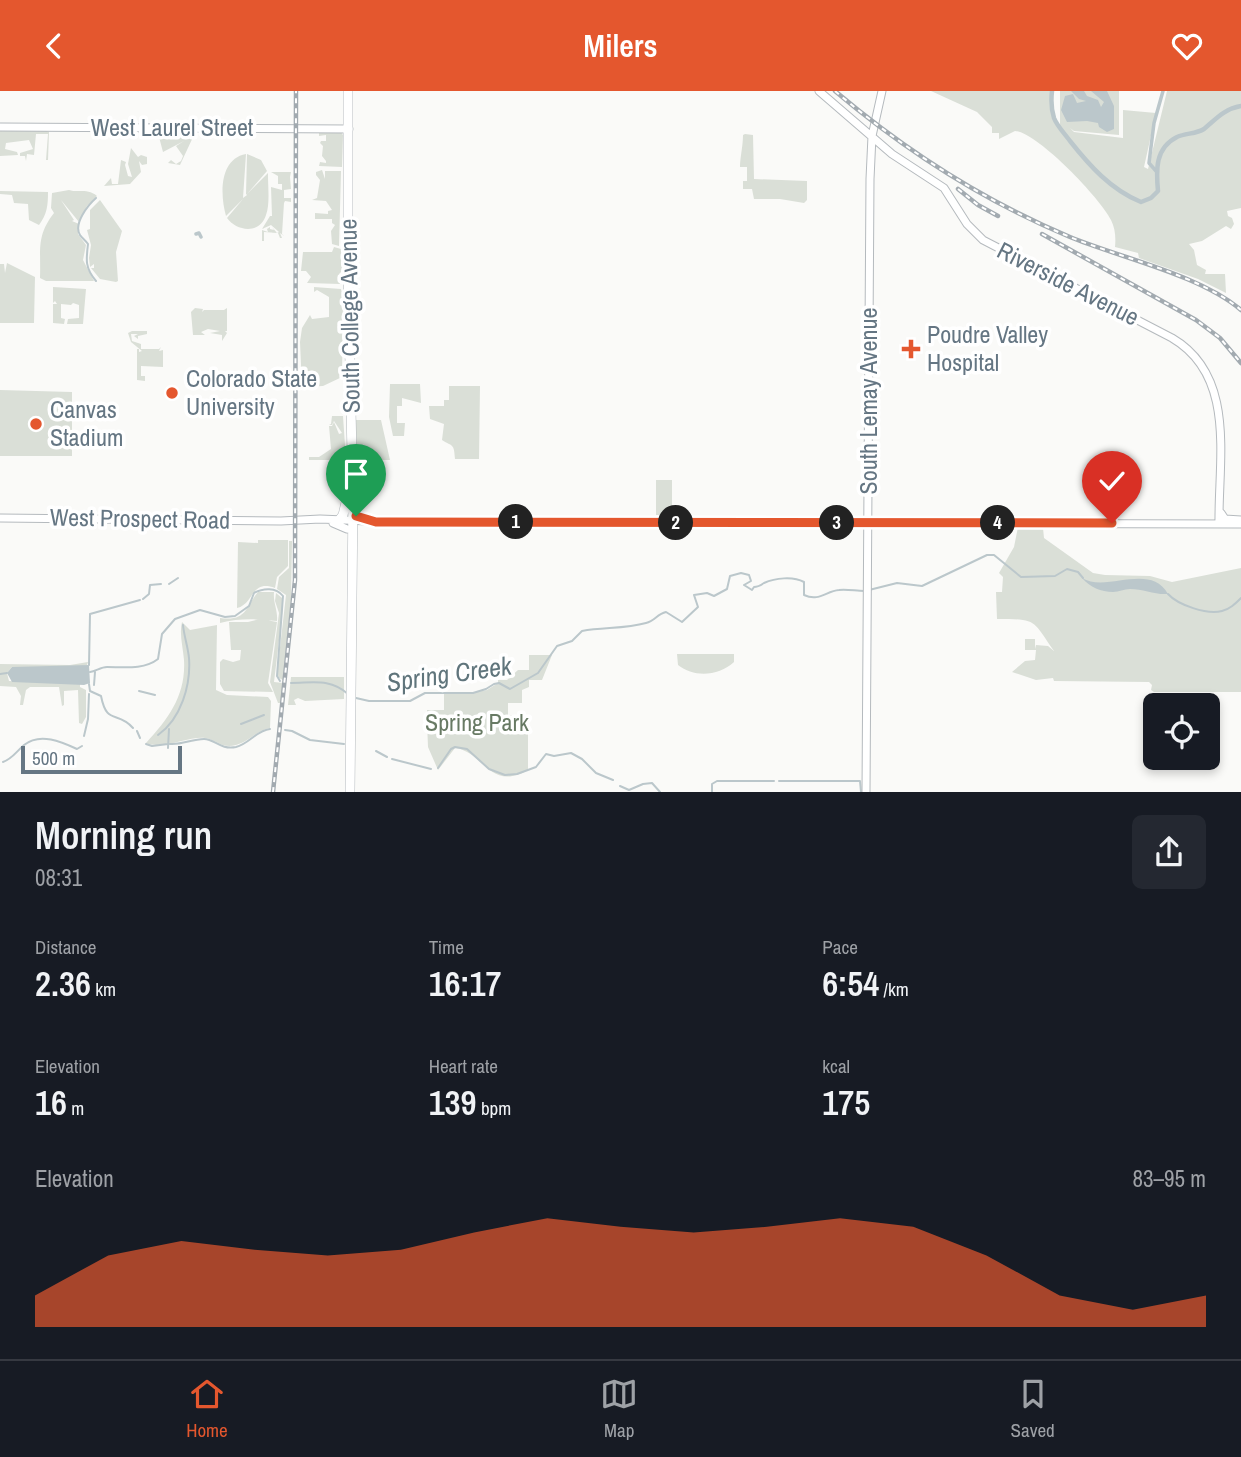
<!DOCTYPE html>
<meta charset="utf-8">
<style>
:root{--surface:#171b24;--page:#242831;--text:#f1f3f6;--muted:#9ea1a6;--line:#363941;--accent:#e4572e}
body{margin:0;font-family:"Archivo Narrow",sans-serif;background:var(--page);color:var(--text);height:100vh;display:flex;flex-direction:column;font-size:26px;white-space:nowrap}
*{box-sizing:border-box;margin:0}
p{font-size:23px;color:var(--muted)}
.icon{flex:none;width:38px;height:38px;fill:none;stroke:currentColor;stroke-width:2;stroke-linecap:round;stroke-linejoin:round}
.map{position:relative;height:701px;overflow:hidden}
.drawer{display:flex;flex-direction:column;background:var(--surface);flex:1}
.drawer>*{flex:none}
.controls{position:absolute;left:1143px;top:602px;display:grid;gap:14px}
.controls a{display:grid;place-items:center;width:77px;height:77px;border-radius:10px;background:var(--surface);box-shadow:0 4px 10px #0003;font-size:35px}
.scale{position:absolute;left:21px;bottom:18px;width:161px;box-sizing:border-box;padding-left:7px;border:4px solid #657683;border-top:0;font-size:19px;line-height:24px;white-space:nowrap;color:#657683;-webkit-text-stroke:5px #fff;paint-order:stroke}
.pin{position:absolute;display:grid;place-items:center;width:60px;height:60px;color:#fff;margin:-72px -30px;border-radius:50% 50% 50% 0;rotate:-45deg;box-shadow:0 0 7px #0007}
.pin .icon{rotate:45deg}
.km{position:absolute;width:35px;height:35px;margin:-18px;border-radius:50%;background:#222;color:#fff;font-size:19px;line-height:35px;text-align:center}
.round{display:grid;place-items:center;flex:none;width:74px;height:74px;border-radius:10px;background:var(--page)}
.summary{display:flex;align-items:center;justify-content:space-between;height:119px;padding:0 35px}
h1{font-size:38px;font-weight:600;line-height:52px}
.stats{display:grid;grid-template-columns:repeat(3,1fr);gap:10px;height:119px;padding:7px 35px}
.stats div{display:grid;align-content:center}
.stats b{font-size:35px;font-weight:600}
.stats small{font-size:19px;font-weight:400}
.stats p{font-size:19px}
.chart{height:196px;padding:14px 35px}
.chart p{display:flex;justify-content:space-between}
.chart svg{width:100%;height:126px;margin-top:7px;fill:var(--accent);opacity:.7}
header{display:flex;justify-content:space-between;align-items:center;height:91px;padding:0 35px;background:var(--accent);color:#fff;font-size:32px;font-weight:600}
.dock{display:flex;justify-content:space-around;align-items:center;height:98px;border-top:2px solid var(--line);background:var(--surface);font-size:19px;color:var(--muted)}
.dock a{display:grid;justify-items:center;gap:4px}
.dock .current{color:var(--accent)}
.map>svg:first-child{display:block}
.green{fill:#dadfd7}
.water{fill:#bbc7cb}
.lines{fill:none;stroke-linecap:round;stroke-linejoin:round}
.stream{stroke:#bbc7cb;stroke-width:2}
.canal{stroke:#bbc7cb;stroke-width:3.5}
.river{stroke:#bbc7cb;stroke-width:4.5}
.major-casing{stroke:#b5babe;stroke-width:9}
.highway-casing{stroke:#b4b9bd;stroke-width:10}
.major{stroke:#fff;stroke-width:7}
.highway{stroke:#fff;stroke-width:9}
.rail-casing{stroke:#a2aab0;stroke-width:4.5}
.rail{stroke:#fff;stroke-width:2;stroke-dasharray:5;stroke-linecap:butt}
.route-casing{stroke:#fff;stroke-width:14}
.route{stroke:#e4572e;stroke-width:9}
.poi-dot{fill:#e4572e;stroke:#fff;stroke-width:2.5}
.labels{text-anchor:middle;stroke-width:7;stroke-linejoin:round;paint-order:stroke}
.street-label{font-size:24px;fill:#657683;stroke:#fff}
.poi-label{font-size:24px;fill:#657683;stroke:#fff;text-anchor:start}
.park-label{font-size:24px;fill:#687a64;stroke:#fff}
.water-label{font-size:26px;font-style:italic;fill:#60757c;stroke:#fff}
</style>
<header><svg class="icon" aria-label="back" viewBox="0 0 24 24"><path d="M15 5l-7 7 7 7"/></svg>Milers<svg class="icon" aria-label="heart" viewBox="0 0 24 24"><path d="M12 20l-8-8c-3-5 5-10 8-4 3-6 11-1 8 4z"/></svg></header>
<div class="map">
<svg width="1241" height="701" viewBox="0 0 1241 701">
<rect width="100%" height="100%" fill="#fafaf8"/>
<path class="green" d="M931 0H1052C1051 13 1052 26 1060 37V0H1119V44L1074 40 1070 37 1074 41 1123 47V19L1156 22 1144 76 1148 78 1167 0H1241V117L1227 120 1228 125 1232 127 1234 133 1231 138 1226 135 1202 150 1189 153 1194 159 1197 174 1206 179 1205 183H1225L1226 202 1198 188 1139 167 1138 162 1115 156C1116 146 1115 137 1111 129 1100 107 1038 42 1015 40L999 48V42H992V36L977 21Z
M0 39 47 40 49 41 48 69H46L48 43H36L34 64 27 63 26 70 25 65H20V62L33 58 29 49 6 52 5 58 17 61 18 64 0 65Z
M162 40H193L189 46 194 44 180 74 168 72 171 69 176 73 181 70 183 65 176 55 184 50 163 61 159 46 162 47Z
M340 40 343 44 342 76 319 75 320 71 326 72V70L322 65 323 55 320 52 321 50H326V44L319 45V41Z
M745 43 753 44 754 88 807 90V109L804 112 780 108H754L752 98H743V90H747V76H740C740 67 743 55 743 44Z
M131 57 138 66 141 64 147 66V73L142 74 139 70 141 81 130 93 104 95 111 87 112 93H118L121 69 126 71 125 74 128 85 132 86 128 73Z
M246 63 243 107 247 104 246 103 247 63 261 69 267 80 247 103 268 82V85C268 97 270 113 266 124 260 144 236 140 227 127L243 108 226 125C220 104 219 68 246 63Z
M322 79 325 88V80H341L339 155 332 153 331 140 335 134 332 132V128H315V122L328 123V120L332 119 326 110 312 109 317 107 320 89 316 84V81Z
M271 81H291L290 86 291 98 284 99V107H291V111L285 110 284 112 282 143 284 145 280 142 282 147H280L278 142 264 141V150H262V139L268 141 267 138 270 136V138L274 139 272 136 277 142 279 141 271 134 262 138 270 125H272L271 96 282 99V93H278V85Z
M69 99C77 102 87 97 97 105L87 115 79 131 61 109 74 129 72 130 79 133 78 143 86 154 83 169 94 190H46L40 187C41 159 36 145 54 122L51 117 52 102Z
M0 100 48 101C48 115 47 123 39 134L29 129 28 113 14 112 12 104 0 103Z
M100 109 122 140 116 161 118 190 116 191 100 188 91 177H94V173L90 176 89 167 91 154 87 139 90 138V119Z
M334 156 341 158 342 180 339 183 341 185 340 193 307 192 311 186 306 180H301L303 161H332Z
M7 172 35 186 34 232H0V173H4L5 182Z
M53 196 86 198 83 233H67L68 228 79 227V214L73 212 71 214 61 213V227L65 228 64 233 53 232V213H57L55 210 53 212Z
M314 196 341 198 343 208 342 286 323 295 302 296 300 251 302 237 310 224 312 228 329 226V206L317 199 314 201Z
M195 217 203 218 202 221 204 219H224L227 217V240H225L227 242 222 250V244L210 242 220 240 208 238 201 241 205 244H193L191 221Z
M132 240H147V243L138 245V248L134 245 138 243H131L132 250 141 253V258H159L161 256 159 260 163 259V276L141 275V285H145V290L137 289V258H139V261L142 260 131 251 128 242Z
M390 293H420L421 312 402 307V315H397V332H405L404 345H393L389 326Z
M449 295H480L479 368H455C454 352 453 356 442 349L444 333 430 328 429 315H444V309H449Z
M0 299 72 301V365H0Z
M332 325H343L346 369H309V366H319L331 358 329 335H332L334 331 339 343 342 342 334 330 332 334H329L331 333Z
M353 329H381L390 369H355Z
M656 389H672V424H656Z
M1018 436 1043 437 1044 447 1093 482 1105 484 1150 485 1172 491 1241 477V601H1154L1151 599 1152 594 1149 591 1054 590 1053 587 1036 589 1012 581 1025 570 1035 569 1036 559H1025V548H1035V558L1036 554 1048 555 1054 560C1032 529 1038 528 997 528L996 501H1002L1003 486 999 482 1014 456Z
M258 449H288V475L277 486 275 497C251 488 254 513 237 517L238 451 258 452Z
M289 450H292L291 508 283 589 279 587 277 583 286 504 277 498 279 486 289 477Z
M258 501H274C273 512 278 519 277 530 258 528 239 527 220 532V527C247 531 246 515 258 501Z
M276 502 282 507 283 516 274 591 283 592 281 612H278L270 591 279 522 275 510Z
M260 528 277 531 268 592 273 601 224 600 220 593V571L223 568 233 571 240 569 241 559H231L229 531H248Z
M182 531 190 539 217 534 216 599 227 604 268 606 271 610 270 637C257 639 249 651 236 654 222 658 217 649 205 647 190 645 162 659 146 652 169 627 186 604 184 569 183 556 179 543 182 531Z
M677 563H734V571C719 585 694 587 678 574Z
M529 564H552L542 589H529V596L522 599V612H508V624L528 625V679C489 701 485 661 455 657L438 679 428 656 427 631H443V624H427V619H444V602H472L487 599 498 592V589H507L518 579H529Z
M88 571 87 574 79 576H12L7 582 9 590 80 593V596L86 599V626L82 633 79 632 78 599 64 600V614L62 615 59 596H30L26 599 23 614H20L21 605 16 596 0 595V573L70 574Z
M291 586H344V608L305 610 298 607 294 609 296 614H288Z"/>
<path class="water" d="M1071 0H1084L1087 5 1098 9 1101 16 1104 11 1091 0H1107L1114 15V38L1107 41 1099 36 1098 32 1087 30 1067 31 1061 19 1065 5 1073 3 1077 12 1086 10 1079 8Z
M1082 487C1106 502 1150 471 1168 503 1155 504 1143 498 1130 498 1124 498 1119 501 1113 501 1101 501 1090 496 1082 487Z
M89 574 90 592 84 594 12 591 7 582 12 576Z"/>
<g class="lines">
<path class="stream" d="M96 107C88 114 73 133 80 144 82 147 86 150 88 153 86 169 85 177 96 190
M169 493 178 487
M869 499 897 492 922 495 987 464H994L1021 486 1055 485 1067 478 1078 481 1083 487
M1168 503C1178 514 1207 524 1222 520 1230 518 1235 513 1241 507
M143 508 149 503 150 494 161 493
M89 574 90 523 140 509
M90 581C96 580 101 576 107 576 123 576 144 579 158 568L162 543 175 528 200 519 225 526 235 525 249 515 254 502C263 497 276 496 283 505L277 585 280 590
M0 583 7 582
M291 592C313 592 330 587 348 603
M89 593 90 600 101 605C107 635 117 619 133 637
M94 594 95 581
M139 600 155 604
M356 607 369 610H410L425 602H473L486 598 494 593 499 592 510 598 538 582 557 555 572 550 582 540C604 536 625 538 646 532 655 530 657 523 666 521L682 531 698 516 694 504 707 502 714 505 727 498 730 485 741 482 749 484 751 490 744 494 752 499 754 496C758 496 761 494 764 492 775 487 793 485 804 491V504C819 511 826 500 839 499 847 498 856 500 864 500
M241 633 264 624
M285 639 292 640 310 649 344 653
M137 640 140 647
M158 644C181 628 191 594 189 567 188 556 184 545 183 534
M84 645 88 628 89 603
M146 653 152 655 168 653
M170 653C182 654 192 648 204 648 215 648 220 659 236 656 249 653 257 639 270 638
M168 657 169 638
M376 660 387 666
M392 668 431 678
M3 671C12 668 16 661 24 654 40 641 62 651 77 658L82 655
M438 677 451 658 455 656 467 658 489 678 505 684 517 683 536 676 546 663 554 665 571 662 582 668 596 682 613 689
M779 690H860L861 701
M620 695 629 699 643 693 652 692 660 701
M712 701V693L717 690H774"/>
<path class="canal" d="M1156 80 1149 72 1154 32 1163 0
M196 143 199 142 201 146"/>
<path class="river" d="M1052 0C1051 9 1051 18 1054 27 1057 35 1065 43 1070 50 1089 74 1111 99 1141 111L1151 107 1158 100C1156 79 1155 57 1177 46 1186 42 1196 43 1204 38 1216 28 1224 18 1241 15"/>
<defs>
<path id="major" d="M819 0 892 63 944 97 967 133 983 149 1172 247C1237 285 1218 369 1219 433
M0 36 349 38
M1221 422 1225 428 1241 429
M0 427 281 430 320 428 393 431 1241 433
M333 432 347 438
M866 701 870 88 872 45 882 0"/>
<path id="highway" d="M348 0V185L353 408 350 701
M340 428 343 424 348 403"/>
</defs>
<use href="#major" class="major-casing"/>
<use href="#highway" class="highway-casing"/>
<use href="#major" class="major"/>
<use href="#highway" class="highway"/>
<defs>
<path id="rail" d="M835 0C906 60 984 110 1070 146 1121 167 1200 184 1241 219
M958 98 978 114 998 125
M1042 143 1196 229 1220 247 1241 272
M273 701 295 489 296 0"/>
</defs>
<use href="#rail" class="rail-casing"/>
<use href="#rail" class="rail"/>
</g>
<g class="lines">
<defs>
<path id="route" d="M356 425 376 431H389L1112 432"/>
</defs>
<use href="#route" class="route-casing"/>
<use href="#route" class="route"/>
</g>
<g class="poi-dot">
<path d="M907.5 247.5h7v7h7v7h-7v7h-7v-7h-7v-7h7z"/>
<circle cx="172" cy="302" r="7"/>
<circle cx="36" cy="333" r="7"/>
</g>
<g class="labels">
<g class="street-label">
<text x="172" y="45">West Laurel Street</text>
<text transform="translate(1068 193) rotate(27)" y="8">Riverside Avenue</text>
<text transform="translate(350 225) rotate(-91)" y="8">South College Avenue</text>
<text transform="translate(869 310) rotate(-90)" y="8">South Lemay Avenue</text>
<text transform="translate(140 428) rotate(1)" y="8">West Prospect Road</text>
</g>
<g class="poi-label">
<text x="927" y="252">Poudre Valley<tspan x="927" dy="28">Hospital</tspan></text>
<text x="186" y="296">Colorado State<tspan x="186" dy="28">University</tspan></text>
<text x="50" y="327">Canvas<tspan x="50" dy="28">Stadium</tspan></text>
</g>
<g class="park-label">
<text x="477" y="640">Spring Park</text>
</g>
<g class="water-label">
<text transform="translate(449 583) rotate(-8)" y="9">Spring Creek</text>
</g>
</g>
</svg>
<div class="controls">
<a><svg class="icon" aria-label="locate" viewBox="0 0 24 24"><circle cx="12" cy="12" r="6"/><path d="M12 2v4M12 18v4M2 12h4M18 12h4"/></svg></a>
</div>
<div class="scale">500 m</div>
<div class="pin" style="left:356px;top:425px;background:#1e9e55"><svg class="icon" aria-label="arrive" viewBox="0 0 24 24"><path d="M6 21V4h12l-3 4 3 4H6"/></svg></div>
<div class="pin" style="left:1112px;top:432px;background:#d93025"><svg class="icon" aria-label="check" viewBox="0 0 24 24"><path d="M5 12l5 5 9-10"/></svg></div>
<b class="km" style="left:516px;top:431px">1</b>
<b class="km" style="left:676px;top:432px">2</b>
<b class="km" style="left:837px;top:432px">3</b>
<b class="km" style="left:998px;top:432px">4</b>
</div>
<section class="drawer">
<div class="summary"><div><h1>Morning run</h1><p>08:31</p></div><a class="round"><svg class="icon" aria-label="share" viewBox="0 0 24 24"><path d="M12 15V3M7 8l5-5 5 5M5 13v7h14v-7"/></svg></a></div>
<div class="stats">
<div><p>Distance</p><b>2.36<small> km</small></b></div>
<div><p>Time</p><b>16:17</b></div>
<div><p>Pace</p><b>6:54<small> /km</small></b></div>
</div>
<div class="stats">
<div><p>Elevation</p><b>16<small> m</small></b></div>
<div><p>Heart rate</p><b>139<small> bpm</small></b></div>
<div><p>kcal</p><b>175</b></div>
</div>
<div class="chart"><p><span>Elevation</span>83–95 m</p>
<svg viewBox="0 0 160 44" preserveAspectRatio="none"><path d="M0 44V33L10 19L20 14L30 17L40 19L50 17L60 11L70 6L80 9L90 11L100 9L110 6L120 9L130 19L140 33L150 38L160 33V44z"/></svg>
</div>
</section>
<nav class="dock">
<a class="current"><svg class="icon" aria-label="home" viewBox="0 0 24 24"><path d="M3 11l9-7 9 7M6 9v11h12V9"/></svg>Home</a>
<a><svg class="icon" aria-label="map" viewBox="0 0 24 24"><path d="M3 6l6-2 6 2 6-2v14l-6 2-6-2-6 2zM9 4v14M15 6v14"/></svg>Map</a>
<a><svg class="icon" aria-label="saved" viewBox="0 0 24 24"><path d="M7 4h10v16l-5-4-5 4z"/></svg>Saved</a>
</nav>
